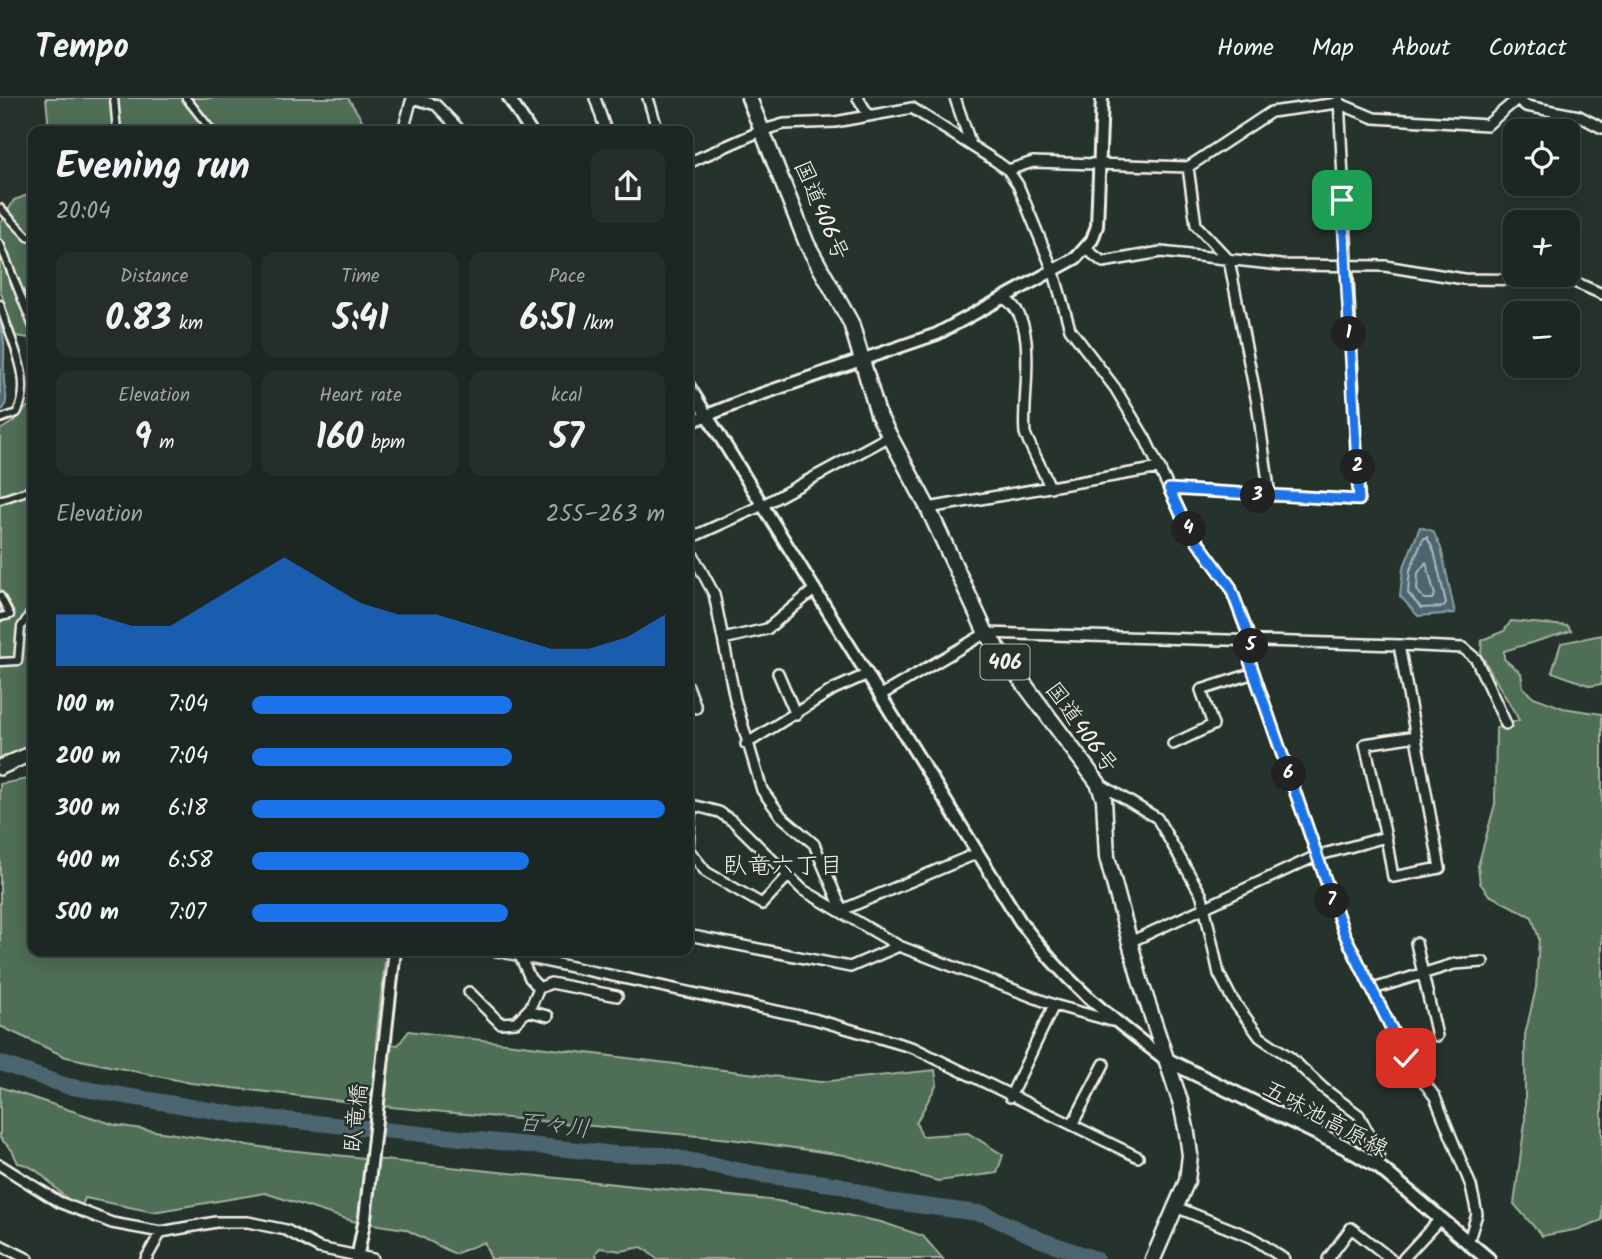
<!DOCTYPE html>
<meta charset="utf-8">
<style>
:root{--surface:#1c2622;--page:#252e2a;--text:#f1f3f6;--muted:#a0a5a5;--line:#3a4340;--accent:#1a73e8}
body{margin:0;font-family:Kalam,"Klee One",sans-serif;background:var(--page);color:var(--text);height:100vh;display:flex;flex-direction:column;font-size:26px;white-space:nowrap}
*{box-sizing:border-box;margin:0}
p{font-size:23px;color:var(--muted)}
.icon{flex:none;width:38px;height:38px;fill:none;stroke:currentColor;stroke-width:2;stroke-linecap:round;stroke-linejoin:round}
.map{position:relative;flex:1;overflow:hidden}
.panel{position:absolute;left:28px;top:28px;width:665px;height:830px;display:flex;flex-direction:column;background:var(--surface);border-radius:14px;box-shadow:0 4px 18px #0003,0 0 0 2px var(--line)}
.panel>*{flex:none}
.controls{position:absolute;left:1503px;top:21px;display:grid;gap:14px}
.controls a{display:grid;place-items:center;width:77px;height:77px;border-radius:14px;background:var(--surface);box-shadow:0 4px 18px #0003,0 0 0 2px var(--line);font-size:35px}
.pin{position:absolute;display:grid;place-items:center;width:60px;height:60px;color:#fff;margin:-30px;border-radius:14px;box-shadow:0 4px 10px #0006}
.km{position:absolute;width:35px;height:35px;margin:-18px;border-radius:50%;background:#222;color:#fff;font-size:19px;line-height:35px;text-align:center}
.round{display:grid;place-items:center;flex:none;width:74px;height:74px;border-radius:14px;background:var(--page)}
.head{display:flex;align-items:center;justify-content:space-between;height:119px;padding:0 28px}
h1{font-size:38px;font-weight:700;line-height:52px}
.metrics{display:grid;grid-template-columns:repeat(3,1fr);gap:10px;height:119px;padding:7px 28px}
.metrics div{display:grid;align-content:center;border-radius:14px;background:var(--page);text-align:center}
.metrics b{font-size:35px;font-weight:700}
.metrics small{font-size:19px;font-weight:400}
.metrics p{font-size:19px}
.chart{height:196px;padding:14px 28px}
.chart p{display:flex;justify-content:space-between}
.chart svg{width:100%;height:126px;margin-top:7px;fill:var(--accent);opacity:.7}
ul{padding:0 28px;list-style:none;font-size:23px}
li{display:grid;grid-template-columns:112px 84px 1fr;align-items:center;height:52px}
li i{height:18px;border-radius:9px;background:var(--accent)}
header{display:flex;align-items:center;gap:42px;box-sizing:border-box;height:98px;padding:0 35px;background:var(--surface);border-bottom:2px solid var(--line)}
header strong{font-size:33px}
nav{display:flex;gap:38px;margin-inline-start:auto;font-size:24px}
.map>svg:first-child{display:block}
.green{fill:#506e56;stroke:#a2b09f;stroke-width:2}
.water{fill:#4b6671;stroke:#8f9ea1;stroke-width:2}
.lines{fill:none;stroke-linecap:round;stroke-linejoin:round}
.shore{stroke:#b0b9b8;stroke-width:2}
.river{stroke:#4b6671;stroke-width:16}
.pedestrian-casing{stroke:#f4f1e8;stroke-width:11}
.minor-casing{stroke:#f4f1e8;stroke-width:14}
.tertiary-casing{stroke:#f4f1e8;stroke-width:16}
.secondary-casing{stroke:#f4f1e8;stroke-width:18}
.trunk-casing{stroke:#f4f1e8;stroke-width:19}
.pedestrian{stroke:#26332d;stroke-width:6}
.minor{stroke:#26332d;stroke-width:9}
.tertiary{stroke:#26332d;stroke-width:10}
.secondary{stroke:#26332d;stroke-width:12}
.trunk{stroke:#26332d;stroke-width:14}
.route-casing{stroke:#fff;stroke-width:14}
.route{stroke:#1a73e8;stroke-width:9}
.labels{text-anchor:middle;stroke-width:5;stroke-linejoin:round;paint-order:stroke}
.shield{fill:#26332d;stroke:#b6b8b0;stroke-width:2}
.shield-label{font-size:21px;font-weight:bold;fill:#f4f1e8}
.street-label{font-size:23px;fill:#f4f1e8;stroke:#26332d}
.neighbourhood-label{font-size:24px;fill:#f4f1e8;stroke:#26332d}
.water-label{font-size:24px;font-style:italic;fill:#b0b9b8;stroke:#26332d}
</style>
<header>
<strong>Tempo</strong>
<nav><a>Home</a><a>Map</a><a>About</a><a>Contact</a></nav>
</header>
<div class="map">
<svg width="1602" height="1161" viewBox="0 0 1602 1161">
<rect width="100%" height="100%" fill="#26332d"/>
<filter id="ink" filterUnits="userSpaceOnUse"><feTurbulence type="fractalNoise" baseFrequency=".0143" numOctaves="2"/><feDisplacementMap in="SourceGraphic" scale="14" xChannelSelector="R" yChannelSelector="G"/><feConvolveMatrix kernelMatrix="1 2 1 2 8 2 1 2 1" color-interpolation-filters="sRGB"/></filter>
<g filter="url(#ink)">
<path class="green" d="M46 0H348L369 33H49Z
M33 95V255L29 240 15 238 0 191V127L14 102Z
M33 303V651L0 665V332L14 323Z
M1511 523 1568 528 1571 533 1504 553V561L1521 575 1523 589 1531 598 1563 610 1602 616V1122L1579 1131 1542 1138 1514 1106 1525 1025V937L1536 890 1539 841 1532 819 1489 797 1480 785 1478 768 1495 706 1496 630 1519 622 1481 557 1482 542 1504 533Z
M1602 537V586L1591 588 1552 574 1561 545Z
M33 680V852H386L376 944 398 947 409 933 820 984 935 972 937 986 916 1025 922 1038 968 1035 1003 1057 997 1075 938 1083 844 1057 730 1041 391 1009 191 985 66 959 0 928V686Z
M0 989 115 1027 268 1050 778 1103 881 1124 923 1138 943 1161H657L642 1149 621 1153 600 1150 596 1155 597 1161H491L484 1144 455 1156 405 1131 352 1123 265 1095 153 1114 85 1100 81 1109C58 1101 45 1069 18 1065L12 1052 0 1040Z"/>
<path class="water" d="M0 225C7 246 3 260 4 282 4 293 9 299 4 310L0 313Z
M1420 429 1433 433 1441 450 1455 515 1418 518 1400 498 1403 471Z"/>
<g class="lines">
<path class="shore" d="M1427 439 1434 453 1446 505 1443 509 1421 510 1408 495 1410 472 1423 441Z
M1426 464 1435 497 1432 501H1424L1417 492 1418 475Z"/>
<path class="river" d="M0 965 67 988 238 1017 615 1056 663 1057 756 1076 839 1087 887 1103 985 1116 1041 1142 1096 1161"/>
<defs>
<path id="pedestrian" d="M114 0 117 33
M186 0 212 33
M0 110 28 139 33 140
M0 146 33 229
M0 206C8 239 35 281 17 315L0 321
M0 402 33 391
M0 498 10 517 0 519
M0 564 18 563 21 529 33 511
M0 665 33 651"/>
<path id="minor" d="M412 0 436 7 461 33
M595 0 606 33
M648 0 657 30 651 33
M858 0 869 18
M955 0 971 47
M1516 0 1526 8 1579 18 1602 30
M403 33 412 0
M688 65 763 32 784 26 835 24 912 10 997 64 1008 72 1018 87 1054 175 1070 231 1115 290 1145 340 1187 429 1230 488 1251 544 1250 564 1344 835 1406 960 1435 999 1471 1088 1477 1116 1468 1145
M1188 69 1196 127 1229 162 1257 305 1270 398
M1008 72 1033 64 1188 69 1271 14 1338 5 1374 20 1487 27 1517 1
M1086 151 1103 164 1161 154 1281 167 1385 168 1464 181 1570 182 1602 196
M1005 201C1041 222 1021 301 1025 335 1026 340 1046 379 1050 389
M1169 391 1359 402 1339 0
M928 410 1160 370
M688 441 763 407 888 339
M688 448 714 496 735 601 762 692 781 718 814 746 842 812
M723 541 767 531 815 491
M778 575 796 617
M688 588 696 610
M881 597 986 535 1399 547 1463 550 1476 561 1506 626
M746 646 834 591 868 576
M1173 646 1213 627 1201 592 1254 575
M0 672 33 657
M1100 686 1157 720 1202 798 1219 876 1232 901 1260 939 1291 960 1323 990 1359 1017 1378 1054 1379 1069
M688 706 719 714 734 724 803 792 899 848 1054 907 1112 923
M691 707 688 751 706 774 762 806 788 778
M1386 739 1365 646 1416 638
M842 812 978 755
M688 837 850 869 899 848
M1132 843 1316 758 1386 739 1393 779 1440 770 1399 547
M1416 845 1437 938
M492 852 814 921 914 950 1138 1059
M539 890 551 885 617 898
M1373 891 1454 866 1483 864
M469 894 500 925 516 924 530 910 539 890 530 880 520 858
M528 913 548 918
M1010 999 1054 907
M1072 1027 1104 966
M0 1067 59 1104 112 1125 161 1134 216 1124H248L286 1132 319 1150 373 1161
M1178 1110 1253 1140 1284 1161
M0 1147 28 1161
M146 1161 161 1134
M1328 1161 1351 1130 1391 1161
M1403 1161 1439 1122"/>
<path id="tertiary" d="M509 0 530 33
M688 287 1020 823C1064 883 1106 917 1165 961
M688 325 750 300 937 236 1076 160 1092 142 1097 128 1102 0
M357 1161 365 1120 395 852"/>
<path id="secondary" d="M1165 961 1345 1049 1379 1069 1488 1161"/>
<path id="trunk" d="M749 0 807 146 851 225 878 316 928 410 986 535 1098 685 1104 701 1107 759 1140 882 1181 1006 1187 1035 1190 1057 1187 1083 1153 1161"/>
</defs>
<use href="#pedestrian" class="pedestrian-casing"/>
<use href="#minor" class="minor-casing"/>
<use href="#tertiary" class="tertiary-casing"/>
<use href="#secondary" class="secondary-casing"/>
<use href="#trunk" class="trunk-casing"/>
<use href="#pedestrian" class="pedestrian"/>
<use href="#minor" class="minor"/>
<use href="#tertiary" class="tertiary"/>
<use href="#secondary" class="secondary"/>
<use href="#trunk" class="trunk"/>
</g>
</g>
<g class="lines" filter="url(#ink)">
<defs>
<path id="route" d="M1342 102 1359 402 1169 391 1187 429 1230 488 1251 544 1250 564 1344 835 1406 960"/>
</defs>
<use href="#route" class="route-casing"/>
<use href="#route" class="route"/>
</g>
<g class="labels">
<rect class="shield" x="980.5" y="546.5" width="49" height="35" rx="5"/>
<g class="shield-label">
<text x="1005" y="571">406</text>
</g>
<g class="street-label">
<text transform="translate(822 112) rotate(67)" y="8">国道406号</text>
<text transform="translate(1082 629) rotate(54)" y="8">国道406号</text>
<text transform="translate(355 1020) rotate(-84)" y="8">臥竜橋</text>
<text transform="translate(1326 1020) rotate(28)" y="8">五味池高原線</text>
</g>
<g class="neighbourhood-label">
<text x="783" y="775">臥竜六丁目</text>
</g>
<g class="water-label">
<text transform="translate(554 1027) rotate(6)" y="8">百々川</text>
</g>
</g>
</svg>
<div class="controls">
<a><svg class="icon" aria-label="locate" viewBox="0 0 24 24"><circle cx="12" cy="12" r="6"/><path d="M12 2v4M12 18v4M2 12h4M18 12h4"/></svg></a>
<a>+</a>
<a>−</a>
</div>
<div class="pin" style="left:1342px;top:102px;background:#1e9e55"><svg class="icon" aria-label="arrive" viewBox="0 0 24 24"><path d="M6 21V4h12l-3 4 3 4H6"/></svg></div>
<div class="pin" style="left:1406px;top:960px;background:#d93025"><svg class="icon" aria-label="check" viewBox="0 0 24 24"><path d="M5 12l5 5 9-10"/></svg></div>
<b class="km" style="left:1349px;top:236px">1</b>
<b class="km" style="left:1358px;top:369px">2</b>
<b class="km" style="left:1258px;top:398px">3</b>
<b class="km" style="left:1189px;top:431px">4</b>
<b class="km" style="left:1251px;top:548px">5</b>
<b class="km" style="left:1289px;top:676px">6</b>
<b class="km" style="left:1332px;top:803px">7</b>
<section class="panel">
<div class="head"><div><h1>Evening run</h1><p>20:04</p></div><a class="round"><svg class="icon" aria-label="share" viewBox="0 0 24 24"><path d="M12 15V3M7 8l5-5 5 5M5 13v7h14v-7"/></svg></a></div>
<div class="metrics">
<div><p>Distance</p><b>0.83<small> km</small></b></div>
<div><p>Time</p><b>5:41</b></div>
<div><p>Pace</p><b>6:51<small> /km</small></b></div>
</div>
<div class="metrics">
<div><p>Elevation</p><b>9<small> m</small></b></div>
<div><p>Heart rate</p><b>160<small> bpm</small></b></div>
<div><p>kcal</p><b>57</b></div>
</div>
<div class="chart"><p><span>Elevation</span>255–263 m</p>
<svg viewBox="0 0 160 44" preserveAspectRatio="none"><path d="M0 44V26L10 26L20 30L30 30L40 22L50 14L60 6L70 14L80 22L90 26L100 26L110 30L120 34L130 38L140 38L150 34L160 26V44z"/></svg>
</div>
<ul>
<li><b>100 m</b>7:04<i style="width:63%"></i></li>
<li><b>200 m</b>7:04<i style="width:63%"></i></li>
<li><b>300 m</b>6:18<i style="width:100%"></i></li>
<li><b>400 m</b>6:58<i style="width:67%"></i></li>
<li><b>500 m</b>7:07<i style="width:62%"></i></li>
</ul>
</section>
</div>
